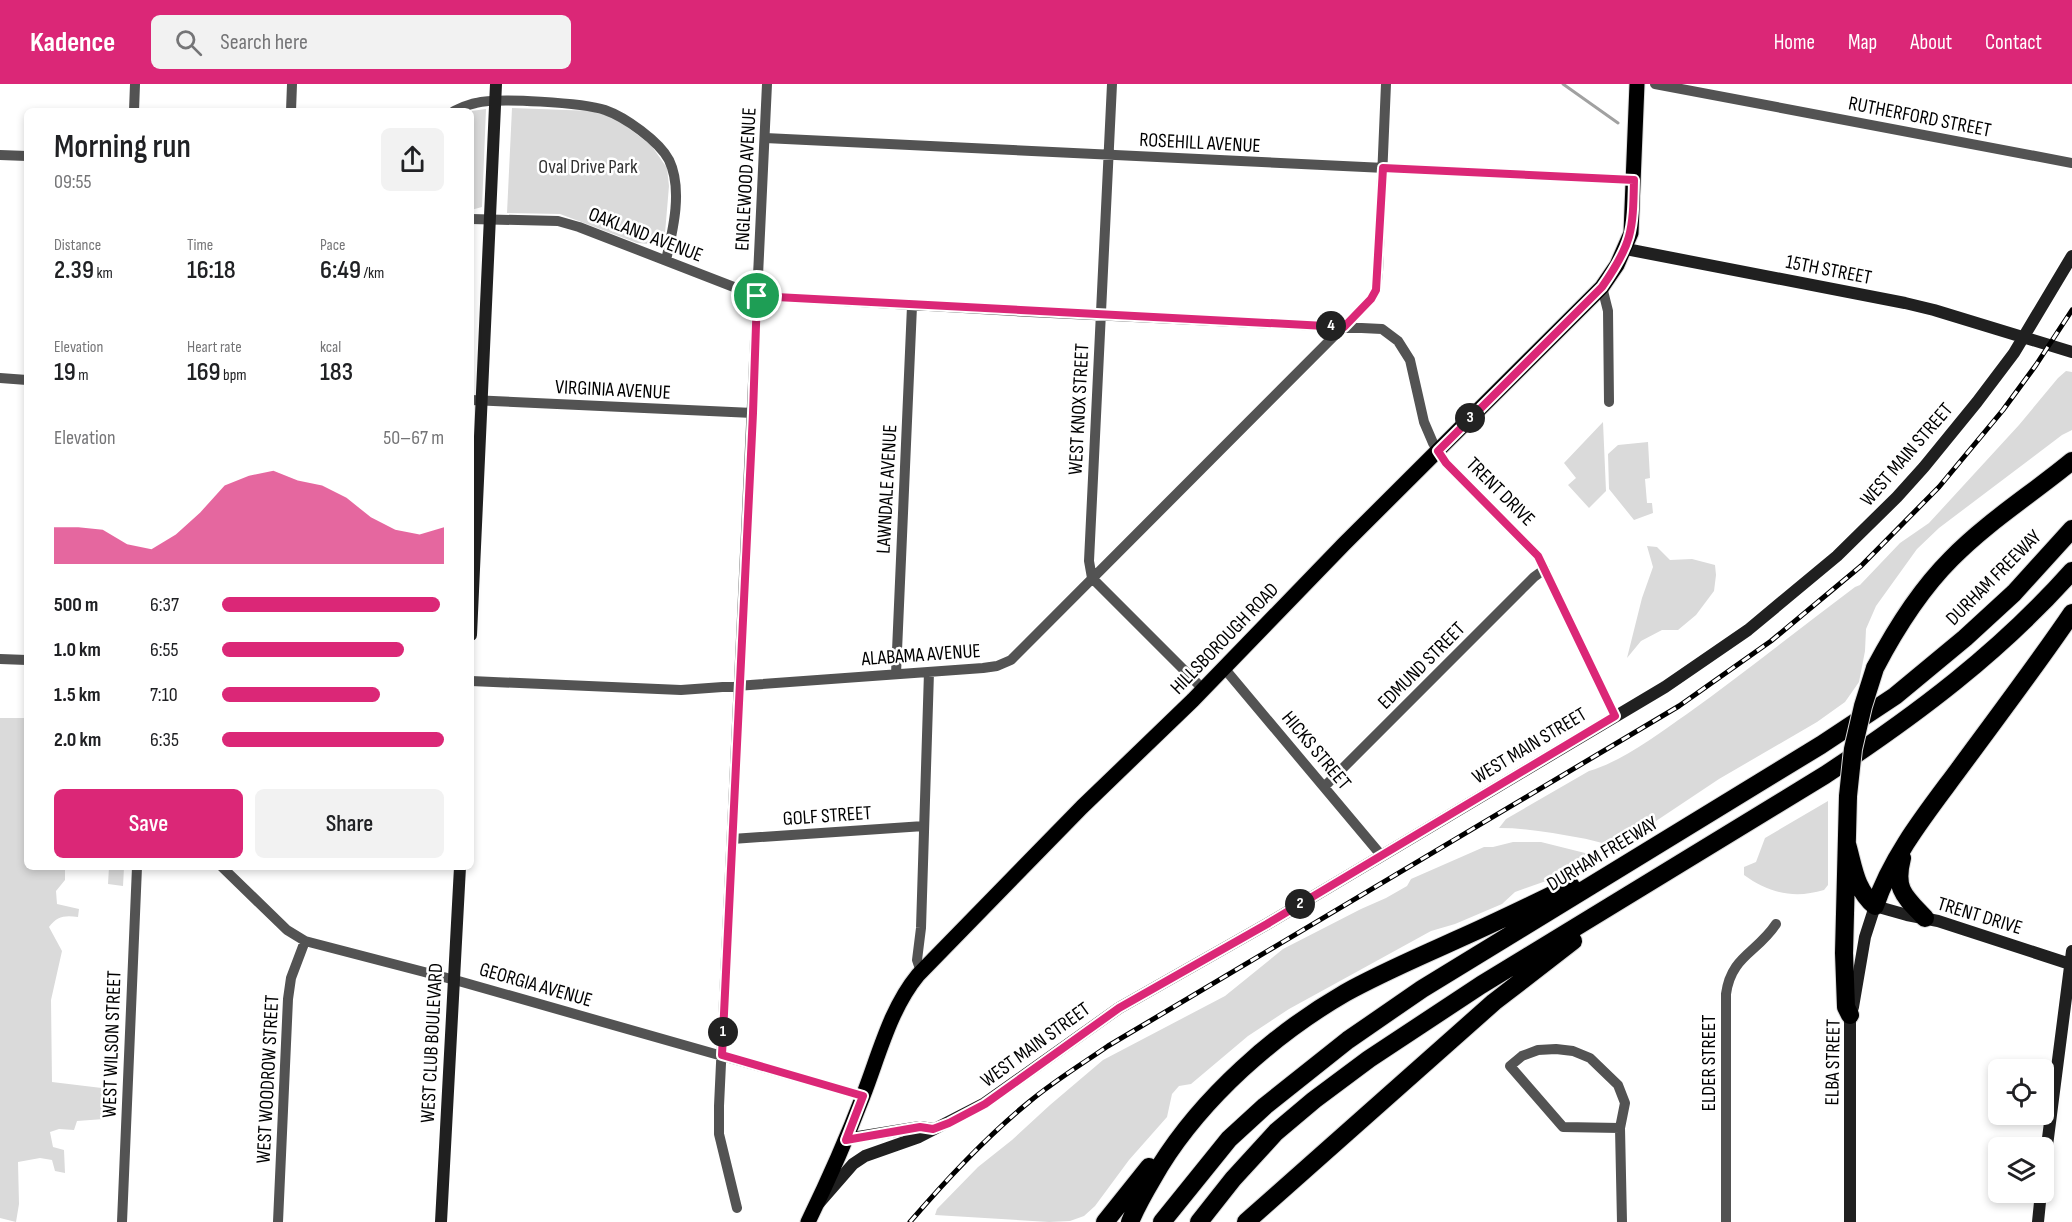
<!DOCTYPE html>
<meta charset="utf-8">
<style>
:root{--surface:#fff;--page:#f2f2f2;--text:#202124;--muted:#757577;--accent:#db2777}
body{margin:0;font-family:"Sofia Sans Condensed",sans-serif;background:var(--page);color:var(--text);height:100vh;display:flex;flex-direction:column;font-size:22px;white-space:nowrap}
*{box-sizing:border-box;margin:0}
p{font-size:20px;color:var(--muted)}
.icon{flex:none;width:33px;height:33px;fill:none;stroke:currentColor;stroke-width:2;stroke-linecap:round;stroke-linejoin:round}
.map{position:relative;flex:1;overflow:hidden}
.drawer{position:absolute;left:24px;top:24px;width:450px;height:762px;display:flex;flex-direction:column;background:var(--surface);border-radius:9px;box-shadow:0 3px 9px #0003}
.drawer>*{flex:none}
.tools{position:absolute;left:1988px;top:975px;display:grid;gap:12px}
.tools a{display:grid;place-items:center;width:66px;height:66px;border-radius:9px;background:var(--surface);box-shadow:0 3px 9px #0003;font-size:30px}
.pin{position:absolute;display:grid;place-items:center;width:51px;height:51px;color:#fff;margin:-26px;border:3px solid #fff;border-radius:50%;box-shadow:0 2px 6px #0007}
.km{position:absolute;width:30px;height:30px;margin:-15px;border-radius:50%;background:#222;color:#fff;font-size:16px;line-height:30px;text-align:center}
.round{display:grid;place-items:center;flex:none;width:63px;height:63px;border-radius:9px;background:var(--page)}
.overview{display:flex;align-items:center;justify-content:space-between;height:102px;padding:0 30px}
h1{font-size:33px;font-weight:600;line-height:45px}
.figures{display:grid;grid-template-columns:repeat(3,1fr);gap:9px;height:102px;padding:6px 30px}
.figures div{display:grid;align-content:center}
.figures b{font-size:26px;font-weight:600}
.figures small{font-size:16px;font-weight:400}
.figures p{font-size:16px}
.chart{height:168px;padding:12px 30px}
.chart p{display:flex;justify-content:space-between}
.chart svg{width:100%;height:108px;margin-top:6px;fill:var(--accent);opacity:.7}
.button{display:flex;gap:12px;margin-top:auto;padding:12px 30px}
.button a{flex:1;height:69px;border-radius:9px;background:var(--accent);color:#fff;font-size:24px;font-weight:600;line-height:69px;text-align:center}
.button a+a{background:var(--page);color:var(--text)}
ul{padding:0 30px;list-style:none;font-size:20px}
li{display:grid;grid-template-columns:96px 72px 1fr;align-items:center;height:45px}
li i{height:15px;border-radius:8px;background:var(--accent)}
header{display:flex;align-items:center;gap:36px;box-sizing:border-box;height:84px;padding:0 30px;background:var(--accent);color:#fff}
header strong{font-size:28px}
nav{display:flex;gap:33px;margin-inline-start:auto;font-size:21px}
.search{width:420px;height:54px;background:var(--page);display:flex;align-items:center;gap:15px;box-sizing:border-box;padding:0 21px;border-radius:9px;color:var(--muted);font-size:22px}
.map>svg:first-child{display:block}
.green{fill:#dadada}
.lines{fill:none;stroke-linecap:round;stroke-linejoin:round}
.stream{stroke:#a1a1a1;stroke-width:3}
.primary-casing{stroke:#dbdbdb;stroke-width:17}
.highway-casing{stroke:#dbdbdb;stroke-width:20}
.street{stroke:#535353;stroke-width:10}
.secondary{stroke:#202020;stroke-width:12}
.primary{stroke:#000;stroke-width:15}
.highway{stroke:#000;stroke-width:18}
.rail-casing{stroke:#000;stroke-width:5}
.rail{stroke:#fff;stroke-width:3;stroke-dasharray:9;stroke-linecap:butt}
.highway-bridge-casing{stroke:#dbdbdb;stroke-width:20;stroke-linecap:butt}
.highway-bridge{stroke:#000;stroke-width:18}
.route-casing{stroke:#fff;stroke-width:12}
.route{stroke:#db2777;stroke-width:8}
.labels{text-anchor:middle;stroke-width:5;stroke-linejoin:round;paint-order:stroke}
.street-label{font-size:20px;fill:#000;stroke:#fff}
.park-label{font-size:20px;fill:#313131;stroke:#fff}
</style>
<header>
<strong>Kadence</strong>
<div class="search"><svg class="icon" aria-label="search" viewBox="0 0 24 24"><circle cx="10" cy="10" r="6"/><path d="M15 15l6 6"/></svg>Search here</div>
<nav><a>Home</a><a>Map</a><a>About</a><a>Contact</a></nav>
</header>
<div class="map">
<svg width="2072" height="1138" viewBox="0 0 2072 1138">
<rect width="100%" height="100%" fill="#fff"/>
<path class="green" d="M512 24 593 27 614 33 651 61 667 84 669 102 664 161 637 159 560 130 507 129Z
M486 25 482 123 471 126V27Z
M2066 287 2072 288V346L2062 351 1939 444 1917 465 1876 522 1866 545 1865 567 1859 598 1845 618 1817 638 1719 695 1623 759C1607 763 1596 756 1581 754 1554 749 1527 744 1499 744L1506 735 1589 687C1623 677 1658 650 1687 630 1744 589 1799 545 1855 503L1860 501 1900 459 1929 439 2019 341 2058 294Z
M1603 338 1606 407 1589 424 1568 401 1576 394 1564 379Z
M1648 358 1650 394 1645 395 1647 419H1652L1653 429 1634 436 1609 405 1608 370 1618 361Z
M1647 462 1657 463 1670 476 1692 475 1715 481 1716 491 1714 507 1696 531 1678 546H1662L1641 557 1627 574 1642 514 1653 483Z
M0 634H27V783H65V796L56 807 57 820 79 825 78 833C65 831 57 832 49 843L62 867 51 916 52 998 110 1005 108 1028 104 1035 77 1037 74 1046 59 1045 50 1048 53 1063 64 1066 65 1089 55 1087 52 1076 40 1074 18 1078 19 1120 16 1138 0 1134Z
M1828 717V801L1824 806C1794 815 1769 809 1744 791V783L1756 778 1765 754Z
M1513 758H1541L1593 771 1591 779 1563 791 1515 808 1502 820 1455 840 1431 847 1289 925 1248 952 1191 1000 1179 1002 1172 1010 1167 1033 1129 1076 1095 1122 1084 1132 1070 1137 1049 1138 935 1131 937 1125 978 1083 1012 1056 1050 1021 1103 976 1225 912 1283 865 1361 825 1386 814 1407 802 1411 795 1484 763H1493Z
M109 783H124L123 802 108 800Z"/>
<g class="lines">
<path class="stream" d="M1563 0 1618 39"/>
<defs>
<path id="primary" d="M808 1138C828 1097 847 1054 863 1012 879 971 890 925 918 891L1082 723 1193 616 1344 460 1602 203 1617 181 1631 149 1637 0"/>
<path id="highway" d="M1875 584C1896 544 1919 507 1951 475 1987 438 2032 410 2072 377
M1848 712 1844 869 1846 923 1850 931
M1847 760C1854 784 1855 805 1875 822 1892 771 1928 727 1959 685 1997 633 2036 582 2072 529
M1902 774C1894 805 1904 812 1925 834
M1105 1138 1149 1083
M1130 1138C1138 1118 1149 1101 1160 1082 1203 1013 1274 950 1345 909 1381 889 1419 873 1456 856 1495 839 1533 820 1571 802
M1162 1138 1229 1055 1265 1022 1348 956 1422 905 1821 661 1895 612 1965 554 2014 509 2072 445
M1199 1138 1233 1095 1276 1048 1314 1016 1369 975 1481 901 1825 691C1916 631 1999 569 2072 487
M1246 1138 1494 918 1573 857"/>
</defs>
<use href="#primary" class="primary-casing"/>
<use href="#highway" class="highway-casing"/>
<path class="street" d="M1112 0 1089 477 1092 494 1204 606
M1655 0 2072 79
M134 27 135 0
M291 27 292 0
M454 27C461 24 469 20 476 19 497 13 584 19 605 26 625 33 659 57 669 76 683 105 673 146 666 176
M765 54 1634 96
M0 71 27 72
M471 135 558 137 579 143 757 212 1030 228 1382 245 1398 257 1410 276 1424 338 1433 359 1446 379 1538 472 1615 632
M1602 203 1608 227 1609 318
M0 294 27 296
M471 316 753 329
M0 575 27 576
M1224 584 1381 771
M896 590 912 222
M471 597 681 606 983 584 997 582 1011 576 1371 215 1376 205 1378 188 1386 0
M1324 703 1534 493 1545 485
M732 755 924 742
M222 783 287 846 305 857 455 896 863 1012
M921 888 917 876 921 844 929 588
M1620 1044 1563 1043 1510 982 1522 972 1538 966 1556 965 1573 967 1590 974 1618 1001 1625 1019 1620 1044 1622 1138
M737 1124 719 1050V1022L767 0
M122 1138 137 783
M278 1138 288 915 291 894 305 857
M1726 1138V910C1731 872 1757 869 1776 840"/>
<path class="secondary" d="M1626 165 1905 219 1934 226 2072 268
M471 551 496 0
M846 1055 920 1043 933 1045
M2043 1093 2072 867
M819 1119 853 1080 865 1072 919 1053 985 1019 1119 924 1267 840 1665 603 1748 546 1837 472 1897 413 1924 383 1977 318 2014 269 2072 172
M441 1138 460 783
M1850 1138V931L1853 923 1865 853 1875 822 1907 831 1938 837 2070 880
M2038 1138 2041 1108"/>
<use href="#primary" class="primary"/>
<use href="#highway" class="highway"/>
<defs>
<path id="rail" d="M910 1138C946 1096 986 1053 1029 1018 1054 997 1082 980 1108 962L1679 622 1771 557 1861 482 1939 403 2003 326 2036 281 2072 226"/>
</defs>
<use href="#rail" class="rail-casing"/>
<use href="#rail" class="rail"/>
<defs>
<path id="highway-bridge" d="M1848 712 1853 665 1863 622 1875 584"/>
</defs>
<use href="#highway-bridge" class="highway-bridge-casing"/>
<use href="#highway-bridge" class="highway-bridge"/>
</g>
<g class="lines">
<defs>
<path id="route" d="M1383 84 1634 96C1633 148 1632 160 1602 203L1438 367 1446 379 1538 472 1615 632 1267 840 1119 924 985 1020 949 1039 933 1045 920 1043 846 1056 863 1012 722 971 753 329 757 212 1344 243 1371 215 1376 206Z"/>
</defs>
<use href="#route" class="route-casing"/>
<use href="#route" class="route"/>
</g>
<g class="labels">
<g class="street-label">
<text transform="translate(1920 32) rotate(11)" y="7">RUTHERFORD STREET</text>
<text transform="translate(1200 58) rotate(3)" y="7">ROSEHILL AVENUE</text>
<text transform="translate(745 95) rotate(-87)" y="7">ENGLEWOOD AVENUE</text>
<text transform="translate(646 150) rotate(21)" y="7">OAKLAND AVENUE</text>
<text transform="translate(1829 185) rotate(11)" y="7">15TH STREET</text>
<text transform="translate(613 305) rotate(3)" y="7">VIRGINIA AVENUE</text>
<text transform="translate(1078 325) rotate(-87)" y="7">WEST KNOX STREET</text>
<text transform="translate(1906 370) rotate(-49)" y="7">WEST MAIN STREET</text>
<text transform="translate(886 405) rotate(-87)" y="7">LAWNDALE AVENUE</text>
<text transform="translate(1501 407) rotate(45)" y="7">TRENT DRIVE</text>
<text transform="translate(1993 493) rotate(-45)" y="7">DURHAM FREEWAY</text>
<text transform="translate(1224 554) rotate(-46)" y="7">HILLSBOROUGH ROAD</text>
<text transform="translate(921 570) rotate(-4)" y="7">ALABAMA AVENUE</text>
<text transform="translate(1421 581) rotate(-45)" y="7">EDMUND STREET</text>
<text transform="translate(1529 661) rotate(-31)" y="7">WEST MAIN STREET</text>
<text transform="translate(1317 666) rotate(50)" y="7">HICKS STREET</text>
<text transform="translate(827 731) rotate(-4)" y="7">GOLF STREET</text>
<text transform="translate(1602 769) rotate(-31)" y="7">DURHAM FREEWAY</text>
<text transform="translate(1980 831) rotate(17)" y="7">TRENT DRIVE</text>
<text transform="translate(536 900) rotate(16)" y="7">GEORGIA AVENUE</text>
<text transform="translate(431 959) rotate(-87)" y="7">WEST CLUB BOULEVARD</text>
<text transform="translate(111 960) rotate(-88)" y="7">WEST WILSON STREET</text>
<text transform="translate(1035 960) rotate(-36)" y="7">WEST MAIN STREET</text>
<text transform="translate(1832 978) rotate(-89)" y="7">ELBA STREET</text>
<text transform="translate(1708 979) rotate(-90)" y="7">ELDER STREET</text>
<text transform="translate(267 995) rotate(-87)" y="7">WEST WOODROW STREET</text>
</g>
<g class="park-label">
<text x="588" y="89">Oval Drive Park</text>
</g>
</g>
</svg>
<div class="tools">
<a><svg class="icon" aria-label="locate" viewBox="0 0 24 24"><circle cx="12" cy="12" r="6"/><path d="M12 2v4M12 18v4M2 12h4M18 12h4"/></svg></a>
<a><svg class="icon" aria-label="layers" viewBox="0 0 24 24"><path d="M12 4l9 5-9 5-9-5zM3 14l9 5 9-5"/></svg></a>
</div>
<div class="pin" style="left:757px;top:212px;background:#1e9e55"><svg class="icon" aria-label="arrive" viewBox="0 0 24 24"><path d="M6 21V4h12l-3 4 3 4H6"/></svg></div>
<b class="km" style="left:723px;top:948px">1</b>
<b class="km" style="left:1300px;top:820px">2</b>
<b class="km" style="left:1470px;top:334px">3</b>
<b class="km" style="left:1331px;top:242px">4</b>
<section class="drawer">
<div class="overview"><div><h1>Morning run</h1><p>09:55</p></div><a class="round"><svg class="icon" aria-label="share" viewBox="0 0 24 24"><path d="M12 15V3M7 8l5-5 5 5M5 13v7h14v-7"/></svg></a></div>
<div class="figures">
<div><p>Distance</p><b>2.39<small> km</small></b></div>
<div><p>Time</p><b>16:18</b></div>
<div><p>Pace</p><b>6:49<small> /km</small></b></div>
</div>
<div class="figures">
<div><p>Elevation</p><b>19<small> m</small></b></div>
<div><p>Heart rate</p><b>169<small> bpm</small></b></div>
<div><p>kcal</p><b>183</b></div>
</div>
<div class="chart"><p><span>Elevation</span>50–67 m</p>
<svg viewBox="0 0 160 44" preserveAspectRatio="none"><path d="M0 44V29L10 29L20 30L30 36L40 38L50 32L60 23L70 12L80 8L90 6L100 10L110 12L120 17L130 25L140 30L150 32L160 29V44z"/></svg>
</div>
<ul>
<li><b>500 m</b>6:37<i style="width:98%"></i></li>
<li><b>1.0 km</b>6:55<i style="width:82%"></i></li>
<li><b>1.5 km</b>7:10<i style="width:71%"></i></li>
<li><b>2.0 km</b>6:35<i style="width:100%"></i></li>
</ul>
<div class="button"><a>Save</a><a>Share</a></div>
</section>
</div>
